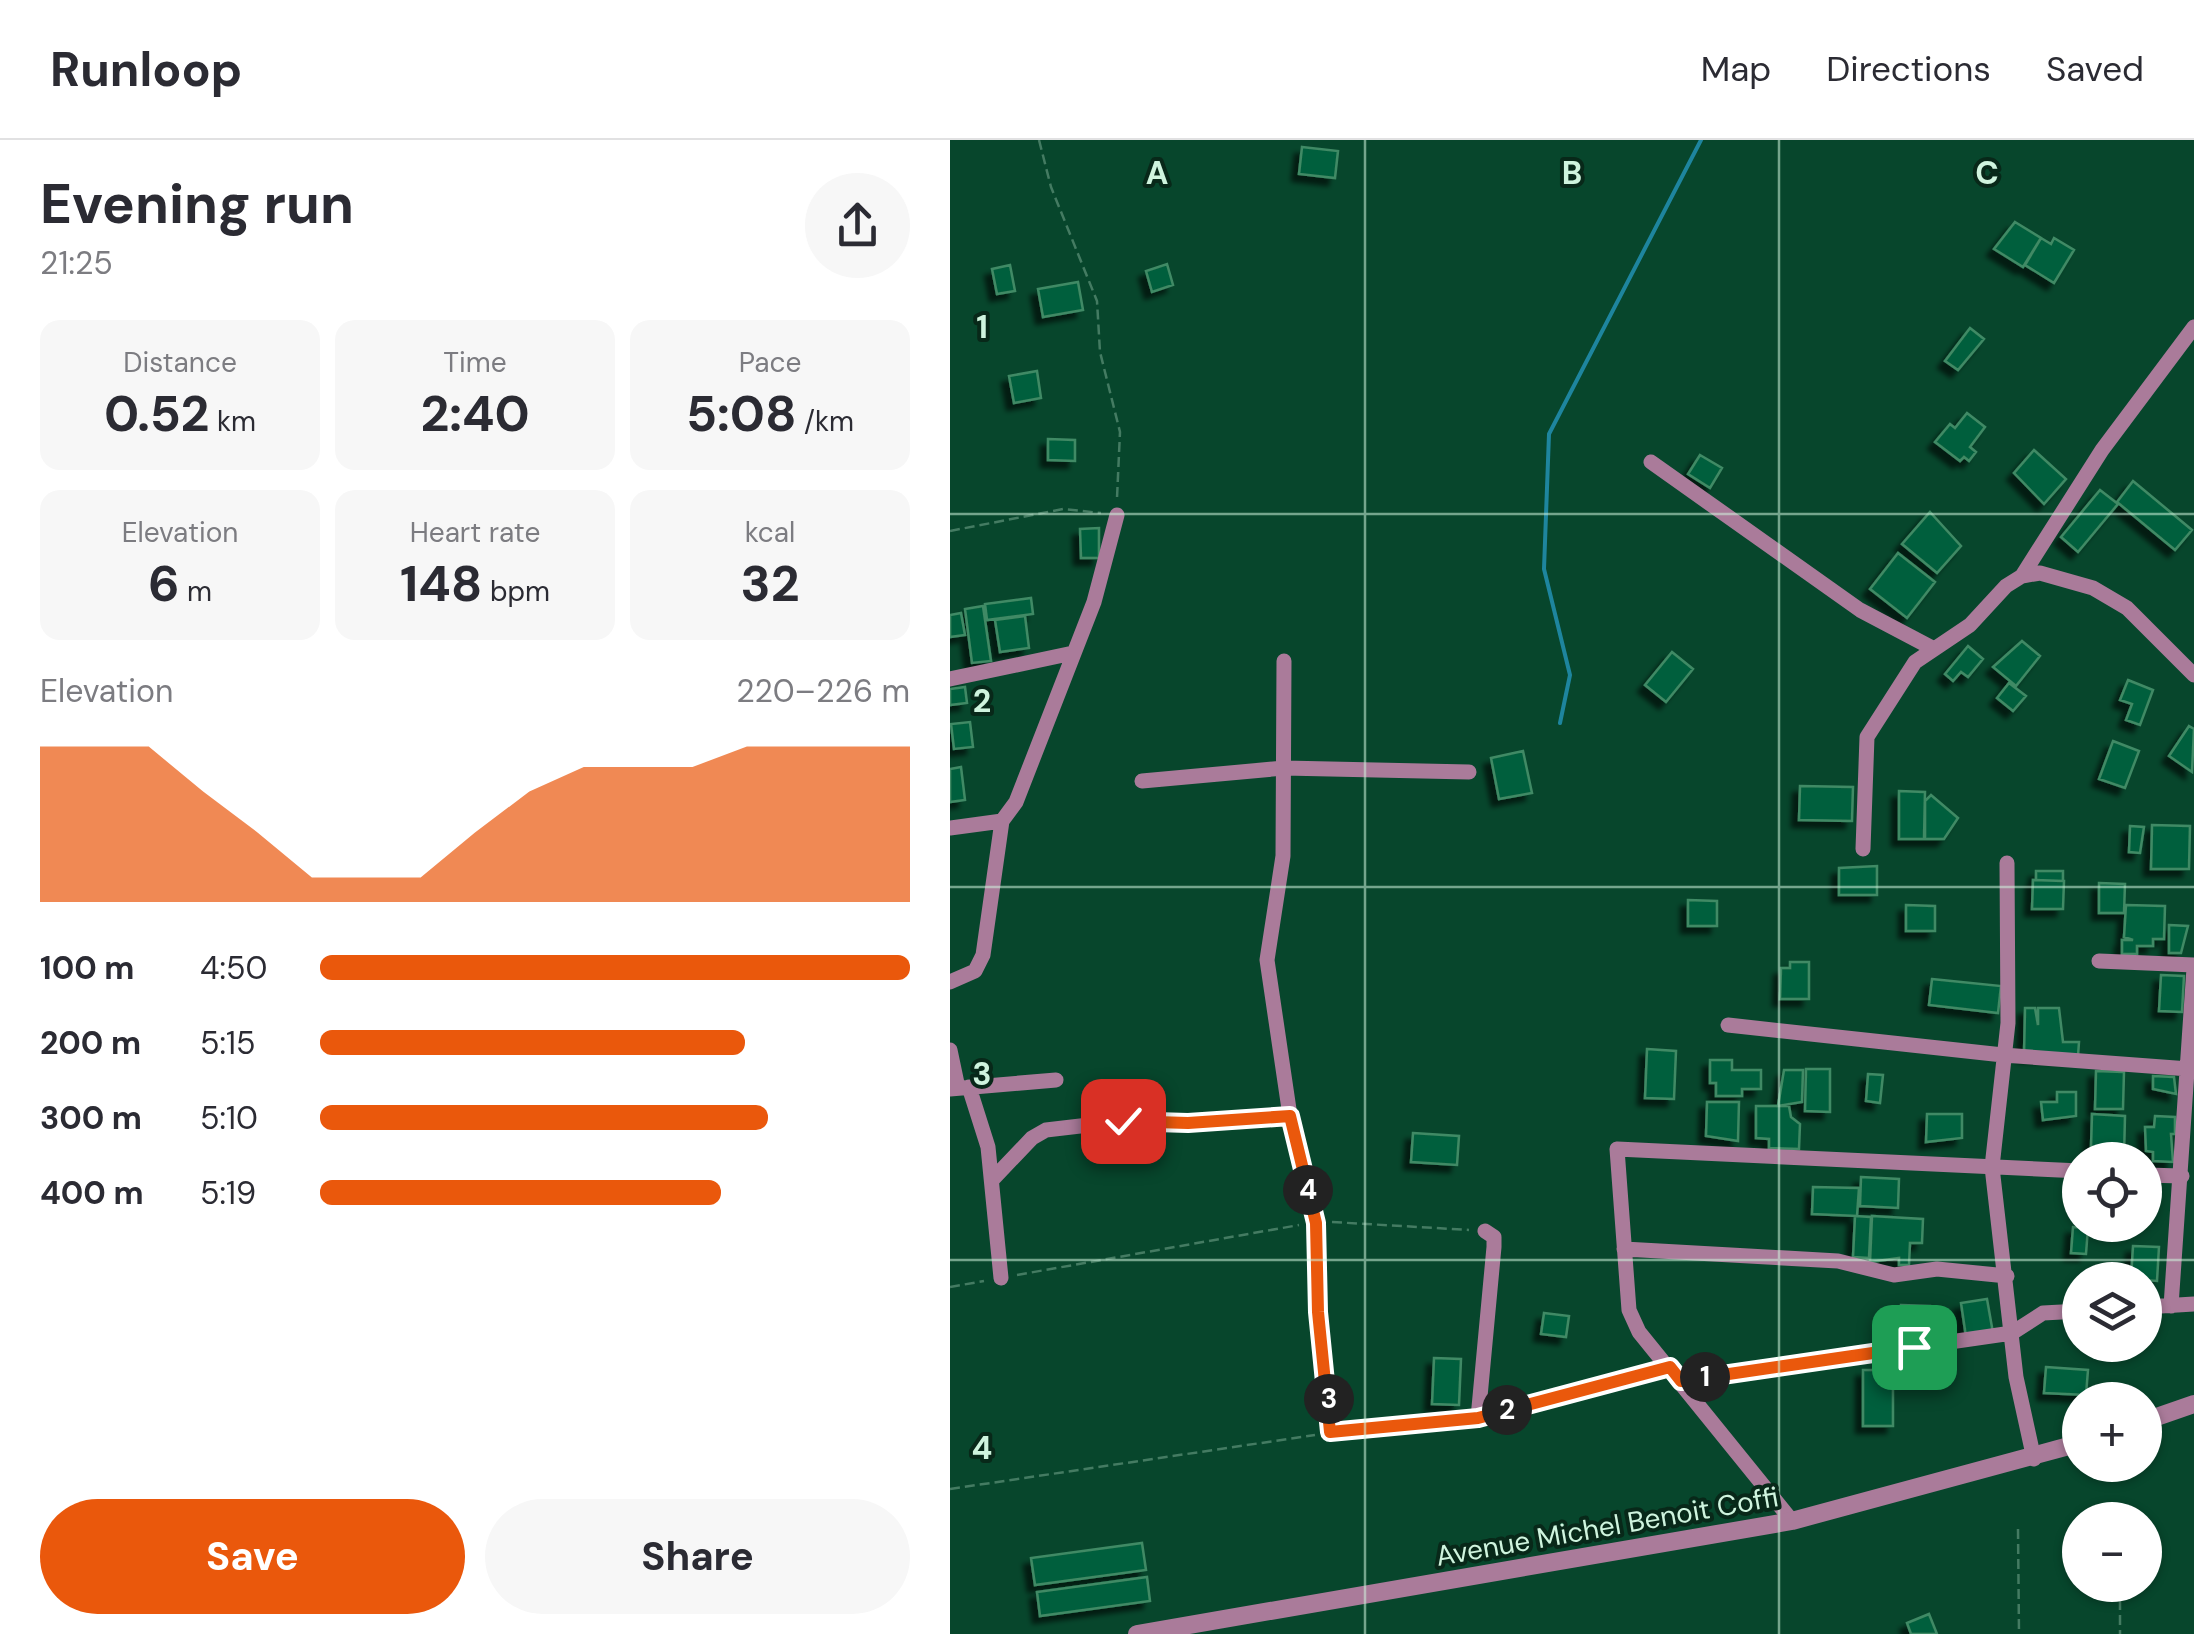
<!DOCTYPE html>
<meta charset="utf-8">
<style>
:root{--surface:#fff;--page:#f7f7f7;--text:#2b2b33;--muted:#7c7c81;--line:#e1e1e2;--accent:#ea580c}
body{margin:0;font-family:"DM Sans",sans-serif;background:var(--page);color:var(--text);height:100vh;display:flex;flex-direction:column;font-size:38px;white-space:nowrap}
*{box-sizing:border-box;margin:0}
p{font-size:32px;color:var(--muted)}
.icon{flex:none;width:55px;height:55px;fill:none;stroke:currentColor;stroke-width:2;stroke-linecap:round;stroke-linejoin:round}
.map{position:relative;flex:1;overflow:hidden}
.drawer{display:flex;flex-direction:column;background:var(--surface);width:950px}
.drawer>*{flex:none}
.fabs{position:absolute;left:1112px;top:1002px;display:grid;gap:20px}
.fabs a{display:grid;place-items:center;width:100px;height:100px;border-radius:50%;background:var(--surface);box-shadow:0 2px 8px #0004;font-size:50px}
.pin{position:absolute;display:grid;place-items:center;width:85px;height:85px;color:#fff;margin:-42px;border-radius:20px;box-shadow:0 5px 15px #0006}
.km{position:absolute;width:50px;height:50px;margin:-25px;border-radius:50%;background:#222;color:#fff;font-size:28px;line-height:50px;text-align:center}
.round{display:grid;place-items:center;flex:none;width:105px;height:105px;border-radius:52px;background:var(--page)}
.headline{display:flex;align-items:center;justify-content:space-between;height:170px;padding:0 40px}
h1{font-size:55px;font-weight:700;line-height:75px}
.figures{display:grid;grid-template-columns:repeat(3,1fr);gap:15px;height:170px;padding:10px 40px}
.figures div{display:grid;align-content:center;border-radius:20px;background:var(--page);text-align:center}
.figures b{font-size:50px;font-weight:700}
.figures small{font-size:28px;font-weight:400}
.figures p{font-size:28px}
.chart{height:280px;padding:20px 40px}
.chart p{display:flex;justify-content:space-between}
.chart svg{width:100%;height:180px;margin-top:10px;fill:var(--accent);opacity:.7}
.cta{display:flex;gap:20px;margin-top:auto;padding:20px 40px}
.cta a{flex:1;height:115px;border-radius:60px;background:var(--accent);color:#fff;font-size:40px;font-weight:700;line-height:115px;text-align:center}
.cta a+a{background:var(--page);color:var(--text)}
ul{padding:0 40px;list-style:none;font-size:32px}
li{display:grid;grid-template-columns:160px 120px 1fr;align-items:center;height:75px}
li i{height:25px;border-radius:12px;background:var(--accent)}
header{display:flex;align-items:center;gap:60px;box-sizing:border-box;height:140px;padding:0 50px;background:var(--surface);border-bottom:2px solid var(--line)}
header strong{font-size:48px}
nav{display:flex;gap:55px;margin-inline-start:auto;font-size:35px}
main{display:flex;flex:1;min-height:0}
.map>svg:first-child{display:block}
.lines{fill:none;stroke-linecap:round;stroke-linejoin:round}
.stream{stroke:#1e859e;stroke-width:4}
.building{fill:#065f3c;stroke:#408a65;stroke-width:2.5;filter:url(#shadow)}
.path{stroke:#447b62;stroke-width:2.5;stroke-dasharray:10 5;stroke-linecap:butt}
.minor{stroke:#aa7b9a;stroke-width:15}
.tertiary{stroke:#aa7b9a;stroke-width:18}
.route-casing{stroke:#fff;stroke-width:20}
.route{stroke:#ea580c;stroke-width:12}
.grid{fill:none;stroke:#cff4de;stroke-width:2.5;stroke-opacity:0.55}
.labels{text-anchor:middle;stroke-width:8;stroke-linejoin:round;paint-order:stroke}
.street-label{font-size:28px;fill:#cff4de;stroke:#082819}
.grid-label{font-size:32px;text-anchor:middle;font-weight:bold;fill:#cff4de;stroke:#082819;stroke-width:8;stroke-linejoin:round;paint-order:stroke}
</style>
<header>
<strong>Runloop</strong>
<nav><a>Map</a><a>Directions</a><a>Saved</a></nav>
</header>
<main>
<section class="drawer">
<div class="headline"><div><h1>Evening run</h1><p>21:25</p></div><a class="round"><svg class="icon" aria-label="share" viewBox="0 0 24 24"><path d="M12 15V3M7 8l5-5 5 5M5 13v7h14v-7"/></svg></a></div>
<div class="figures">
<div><p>Distance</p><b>0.52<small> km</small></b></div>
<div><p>Time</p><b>2:40</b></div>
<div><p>Pace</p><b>5:08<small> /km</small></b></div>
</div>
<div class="figures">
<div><p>Elevation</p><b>6<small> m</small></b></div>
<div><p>Heart rate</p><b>148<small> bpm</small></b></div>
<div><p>kcal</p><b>32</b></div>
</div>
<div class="chart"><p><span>Elevation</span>220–226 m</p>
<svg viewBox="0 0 160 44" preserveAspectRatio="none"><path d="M0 44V6L10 6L20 6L30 17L40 27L50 38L60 38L70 38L80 27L90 17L100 11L110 11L120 11L130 6L140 6L150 6L160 6V44z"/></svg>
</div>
<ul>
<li><b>100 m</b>4:50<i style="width:100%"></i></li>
<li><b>200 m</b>5:15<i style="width:72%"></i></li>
<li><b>300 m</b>5:10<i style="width:76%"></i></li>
<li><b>400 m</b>5:19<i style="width:68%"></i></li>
</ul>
<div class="cta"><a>Save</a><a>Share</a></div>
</section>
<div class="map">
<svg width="1244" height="1494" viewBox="0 0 1244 1494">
<defs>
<filter id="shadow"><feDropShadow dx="-7" dy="7" stdDeviation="2.5" flood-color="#0009"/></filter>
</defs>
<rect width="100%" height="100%" fill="#07462c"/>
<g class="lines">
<path class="stream" d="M610 583 620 535 594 429 599 294 751 0"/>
</g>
<path class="building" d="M352 7 388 11 385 38 349 34Z
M1065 82 1091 98 1073 127 1044 109Z
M1091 98 1101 104 1104 98 1124 110 1104 143 1075 125Z
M217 124 223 145 202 152 196 131Z
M60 125 65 151 47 154 42 129Z
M128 142 133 170 93 177 88 149Z
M1020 188 1034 199 1008 230 995 221Z
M87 231 91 258 64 263 59 236Z
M1017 273 1035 287 1020 307 1026 312 1019 321 1014 317 1010 321 985 302 1000 284 1005 288Z
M98 299 125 300V321L98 320Z
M1084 310 1116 339 1094 364 1064 333Z
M750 315 772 328 760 348 738 334Z
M1183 341 1242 390 1225 410 1167 362Z
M1150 350 1168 364 1128 412 1111 397Z
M980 372 1011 406 987 433 952 404Z
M149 388V418H131L130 389Z
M948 413 985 442 957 478 920 449Z
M81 458 83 474 37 480 35 464Z
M33 466 41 521 22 523 15 469Z
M11 473 15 495 0 497V475Z
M75 476 79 508 50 512 45 480Z
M1072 501 1090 516 1066 546 1043 527Z
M1018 506 1033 519 1018 537 1011 532 1003 541 995 534Z
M722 512 743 529 716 562 695 545Z
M1178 540 1203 550 1190 585 1176 580 1182 564 1170 560Z
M1059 543 1076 556 1063 571 1047 558Z
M15 547 17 563 0 565V549Z
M20 582 23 607 4 609 1 584Z
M1239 586 1244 589 1242 632 1219 616Z
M1163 601 1189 611 1175 648 1149 639Z
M573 611 582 653 549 659 541 618Z
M11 627 15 660 0 662V629Z
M850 646 903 647 902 681 849 680Z
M949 651 975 652 974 699H949Z
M981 655 1008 678 994 699H975V661Z
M1202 685 1240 686 1239 729H1201Z
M1180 686 1194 687 1190 713 1179 712Z
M927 726V755H889V728Z
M1086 731H1113V741L1086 740Z
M1083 740 1114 741 1113 769H1082Z
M1149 743 1175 744 1174 773H1149Z
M738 760 767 761V786H738Z
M956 765 985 766V791H956Z
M1176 765 1215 766 1214 799H1203V806H1187V814H1172V800H1183L1174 797Z
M1219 785 1238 786 1231 813H1219Z
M840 822H859V859H830L831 828H840Z
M1211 835 1234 836 1232 872 1209 871Z
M982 839 1051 846 1048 873 979 865Z
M1075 868H1085L1088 885V868H1109L1113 902H1129L1128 916 1074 915Z
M697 909 726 911 724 959 695 958Z
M760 920H782V930H811V949H792V956H766V943H760Z
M856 929H880V972L855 971Z
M834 930H853L852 962 828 966Z
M1146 931 1174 932 1173 969H1145Z
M918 934 933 935 930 963 916 961Z
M1203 936 1224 937 1226 954 1203 949Z
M1107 952H1126V976L1093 980 1091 962H1107Z
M757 962H789L788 1001 756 996Z
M806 966H839L841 977 850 984 849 1009 819 1008V999L806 998Z
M977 974H1012V998L976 1002Z
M1142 974 1175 976 1174 1017 1155 1016V1008L1141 1007Z
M1205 976 1225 977V994H1221L1223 1022 1203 1021V1012L1196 1011 1195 987H1204Z
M463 993 509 996 507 1025 461 1022Z
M911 1037 949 1039 948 1068 910 1066Z
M863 1047 909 1048 907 1076 862 1074Z
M905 1076 921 1077 919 1118 903 1117Z
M922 1076 973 1079 972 1103H960L959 1125H949V1118L920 1122Z
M1123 1087 1138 1088 1136 1114 1121 1113Z
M1183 1106 1209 1107 1207 1141 1181 1139Z
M1037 1159 1043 1193 1016 1197 1011 1163Z
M951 1165 980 1166 978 1200 950 1199Z
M594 1173 619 1176 616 1197 591 1194Z
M484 1218 511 1219 509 1265 482 1264Z
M1096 1227 1138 1230 1136 1255 1094 1253Z
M913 1230H943V1286H913Z
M192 1403 196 1430 85 1445 81 1418Z
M197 1437 200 1461 90 1476 87 1452Z
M979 1474 987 1494H961L957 1483Z"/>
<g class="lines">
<path class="path" d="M89 0 101 47 147 161 150 212 170 292 167 358
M0 391 113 369 151 373
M382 1082 519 1090
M67 1135 349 1085
M0 1147 34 1141
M541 1274 702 1231
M397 1290 514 1279
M0 1349 365 1295
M1068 1389 1069 1494
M1170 1445V1494"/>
<path class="minor" d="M701 322 910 470 984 509
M1072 436 1152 310 1244 187
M334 521 333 716 317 820 340 976 366 1083 368 1172 381 1292
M0 539 123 513
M192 641 334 628 519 632
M0 688 52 681
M913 709 917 597 965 522 1020 485 1056 446 1072 436 1090 433 1143 448 1177 468 1244 535
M1057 723 1058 883 1042 1027 1066 1237 1084 1319
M1149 821 1244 825
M0 842 25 831 33 815 52 681 66 662 144 462 167 375
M778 885 1053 915 1239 929
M0 910 8 948
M19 947 38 1007 51 1138
M0 949 106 940
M1195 1035 1232 1036
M42 1040 82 998 96 990 173 981 238 983 340 976
M674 1109 888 1121 944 1135 987 1129 1057 1136
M1221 1166 1244 828
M1195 1167 1244 1164
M731 1241 1062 1193 1093 1173 1130 1171
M528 1278 544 1107V1097L535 1091
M842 1381 689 1192 679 1170 667 1009 1130 1031"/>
<path class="tertiary" d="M1195 1281 1244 1264
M187 1494 842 1381 1130 1303"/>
</g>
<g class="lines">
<defs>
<path id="route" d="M173 981 238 983 340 976 366 1083 368 1172 380 1292 528 1278 720 1227 731 1241 964 1207"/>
</defs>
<use href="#route" class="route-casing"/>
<use href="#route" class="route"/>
</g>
<path class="grid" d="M415 0V1494M829 0V1494M0 374H1244M0 747H1244M0 1120H1244"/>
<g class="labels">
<g class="street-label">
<text transform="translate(657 1386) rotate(-10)" y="10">Avenue Michel Benoit Coffi</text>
</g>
</g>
<g class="grid-label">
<text x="207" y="44">A</text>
<text x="622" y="44">B</text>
<text x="1037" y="44">C</text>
<text x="32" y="198">1</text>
<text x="32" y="572">2</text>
<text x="32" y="945">3</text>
<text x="32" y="1319">4</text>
</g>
</svg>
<div class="fabs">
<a><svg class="icon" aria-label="locate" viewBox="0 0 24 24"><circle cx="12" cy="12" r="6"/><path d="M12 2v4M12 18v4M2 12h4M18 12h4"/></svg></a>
<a><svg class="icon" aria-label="layers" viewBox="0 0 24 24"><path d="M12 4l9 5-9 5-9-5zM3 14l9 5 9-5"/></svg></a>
<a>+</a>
<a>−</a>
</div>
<div class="pin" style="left:964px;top:1207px;background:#1e9e55"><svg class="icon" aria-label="arrive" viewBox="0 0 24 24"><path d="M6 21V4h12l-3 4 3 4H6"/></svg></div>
<div class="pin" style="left:173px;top:981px;background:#d93025"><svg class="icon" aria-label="check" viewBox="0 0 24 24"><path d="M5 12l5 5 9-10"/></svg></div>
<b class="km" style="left:755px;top:1237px">1</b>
<b class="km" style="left:557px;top:1270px">2</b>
<b class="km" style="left:379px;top:1259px">3</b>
<b class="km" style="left:358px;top:1050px">4</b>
</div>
</main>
